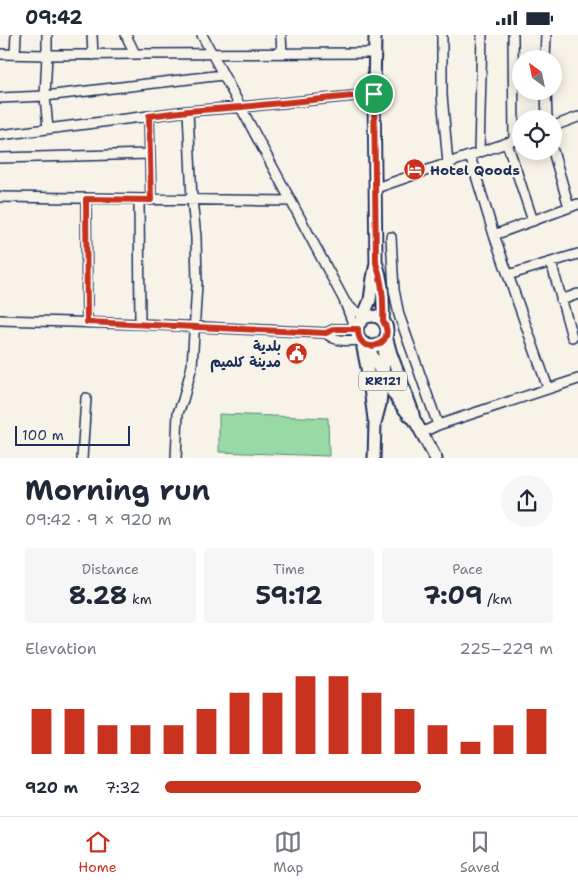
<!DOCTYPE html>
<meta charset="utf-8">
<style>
:root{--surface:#fff;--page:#f6f6f7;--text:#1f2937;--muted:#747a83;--line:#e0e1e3;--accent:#c8321e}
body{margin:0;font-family:"Shantell Sans","Playpen Sans Arabic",sans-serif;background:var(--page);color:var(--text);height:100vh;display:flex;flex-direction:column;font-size:19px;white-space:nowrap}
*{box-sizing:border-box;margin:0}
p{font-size:16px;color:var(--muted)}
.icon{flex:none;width:28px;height:28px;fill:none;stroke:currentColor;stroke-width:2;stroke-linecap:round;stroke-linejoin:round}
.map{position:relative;height:423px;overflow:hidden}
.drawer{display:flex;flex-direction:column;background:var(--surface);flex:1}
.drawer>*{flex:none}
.needle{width:32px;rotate:327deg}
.controls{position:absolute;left:512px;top:15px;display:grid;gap:10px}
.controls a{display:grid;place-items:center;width:50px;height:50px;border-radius:50%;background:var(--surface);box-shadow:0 2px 12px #0003;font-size:25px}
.scale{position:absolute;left:15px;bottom:12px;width:115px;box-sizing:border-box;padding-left:5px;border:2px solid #1b2f5e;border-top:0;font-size:14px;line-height:18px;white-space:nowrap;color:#1b2f5e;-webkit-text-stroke:4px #f7f3e8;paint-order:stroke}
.pin{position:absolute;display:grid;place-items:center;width:42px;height:42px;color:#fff;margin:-21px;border:2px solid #fff;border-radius:50%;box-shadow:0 1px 5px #0007}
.round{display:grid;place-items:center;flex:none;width:52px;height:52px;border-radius:26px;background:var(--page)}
.summary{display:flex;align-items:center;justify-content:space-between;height:85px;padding:0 25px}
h1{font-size:28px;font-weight:700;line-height:38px}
.stats{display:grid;grid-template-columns:repeat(3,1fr);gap:8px;height:85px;padding:5px 25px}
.stats div{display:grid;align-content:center;border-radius:5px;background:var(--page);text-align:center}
.stats b{font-size:25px;font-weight:700}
.stats small{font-size:14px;font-weight:400}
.stats p{font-size:14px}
.chart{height:140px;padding:10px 25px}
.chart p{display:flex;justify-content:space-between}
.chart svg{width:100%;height:90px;margin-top:5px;stroke:var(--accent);stroke-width:6}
ul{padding:0 25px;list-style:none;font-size:16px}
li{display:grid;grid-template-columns:80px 60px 1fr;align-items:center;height:38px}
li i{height:12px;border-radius:6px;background:var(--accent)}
.status{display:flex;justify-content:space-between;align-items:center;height:35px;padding:0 25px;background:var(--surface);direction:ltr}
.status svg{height:14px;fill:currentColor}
.tabs{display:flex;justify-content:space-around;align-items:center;height:70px;border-top:1px solid var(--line);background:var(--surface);font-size:14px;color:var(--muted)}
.tabs a{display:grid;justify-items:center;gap:2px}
.tabs .active{color:var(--accent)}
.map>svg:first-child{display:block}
.green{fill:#98daa5;stroke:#5a8482}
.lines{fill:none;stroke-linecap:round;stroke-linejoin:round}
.minor-casing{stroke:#1b2f5e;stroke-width:12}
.major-casing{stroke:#1b2f5e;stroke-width:15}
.minor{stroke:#f7f3e8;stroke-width:9}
.major{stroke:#f7f3e8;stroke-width:11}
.route-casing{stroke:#fff;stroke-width:10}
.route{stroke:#c8321e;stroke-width:6}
.labels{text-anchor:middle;stroke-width:5;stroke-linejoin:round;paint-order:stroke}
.shield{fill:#f7f3e8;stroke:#5d6a87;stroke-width:1}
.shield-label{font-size:12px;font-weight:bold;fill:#1b2f5e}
.poi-label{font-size:14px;font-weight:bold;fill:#1b2f5e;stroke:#f7f3e8;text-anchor:start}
</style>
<div class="status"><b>09:42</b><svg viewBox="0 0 49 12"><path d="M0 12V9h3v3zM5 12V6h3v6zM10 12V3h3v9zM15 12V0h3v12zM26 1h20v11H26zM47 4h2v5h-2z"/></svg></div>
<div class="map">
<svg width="578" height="424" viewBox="0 0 578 424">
<rect width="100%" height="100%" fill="#f7f3e8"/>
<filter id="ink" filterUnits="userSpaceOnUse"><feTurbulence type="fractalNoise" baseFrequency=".02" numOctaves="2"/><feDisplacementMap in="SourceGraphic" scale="10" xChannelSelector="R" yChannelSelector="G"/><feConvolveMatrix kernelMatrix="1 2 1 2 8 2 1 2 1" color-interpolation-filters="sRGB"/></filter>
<g filter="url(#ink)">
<path class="green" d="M219 379 328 383 329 421 219 417Z"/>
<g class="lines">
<defs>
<path id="minor" d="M47 0V20L45 61 48 94
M92 0 93 20
M126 0 135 19
M202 0 344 265 352 286 358 291
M281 0 282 18
M442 0V60L448 129
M513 0 514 105
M0 19 47 20 135 19 375 18
M15 19 16 0
M545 24 546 0
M546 56 547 84
M0 63 45 61 223 40
M149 81 151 165
M554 91 578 82
M0 100 188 76 241 72 374 59
M507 108 533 186
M553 116 569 172
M479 117 482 0
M470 121 494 200 548 353
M0 123 150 119
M376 153 521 103
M0 162 291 166
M86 164 87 287
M139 165 140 289
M494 200 578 169
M391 202 394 255 399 280 438 390
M551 227 572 302
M508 240 578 219
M561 265 578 259
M345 267 353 275 368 282
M0 285 140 289 326 298 335 294H358
M326 298C335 307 348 306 361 305
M421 398 438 390 578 344
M82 424 86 363
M176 424 178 378 183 365 192 331 197 249 196 202 192 165 188 76"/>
<path id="major" d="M377 230C383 249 384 267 383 286
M357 296a15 15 0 1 1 30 0a15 15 0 1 1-30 0Z
M361 287 370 265 373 243 376 228 374 59 375 0
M386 301 391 319 412 375 414 384 436 424
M366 309C379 332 393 363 411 382
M363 313 368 338 374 384
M374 424 375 388 380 369 383 340 385 309"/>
</defs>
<use href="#minor" class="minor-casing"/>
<use href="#major" class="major-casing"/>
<use href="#minor" class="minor"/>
<use href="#major" class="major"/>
</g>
</g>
<g class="lines" filter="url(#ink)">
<defs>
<path id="route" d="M374 59 376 228C383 248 384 266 383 286 399 311 357 323 358 294H335L326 298 87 287 86 164 151 165 149 81 188 76 241 72Z"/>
</defs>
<use href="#route" class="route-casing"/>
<use href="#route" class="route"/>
</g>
<defs>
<symbol id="hotel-disc" viewBox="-11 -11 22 22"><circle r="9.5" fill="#c8321e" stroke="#f7f3e8"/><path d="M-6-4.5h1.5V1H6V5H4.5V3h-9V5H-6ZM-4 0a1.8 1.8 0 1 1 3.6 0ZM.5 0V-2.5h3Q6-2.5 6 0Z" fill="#fff"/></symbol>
<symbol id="civic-disc" viewBox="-11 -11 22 22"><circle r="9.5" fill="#c8321e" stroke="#f7f3e8"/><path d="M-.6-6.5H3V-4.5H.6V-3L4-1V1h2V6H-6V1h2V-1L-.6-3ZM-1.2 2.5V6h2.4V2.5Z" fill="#fff"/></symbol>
</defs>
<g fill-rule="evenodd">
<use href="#hotel-disc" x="402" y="122" width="25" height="25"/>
<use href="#civic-disc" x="284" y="306" width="25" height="25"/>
</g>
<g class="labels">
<rect class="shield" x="359" y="336.5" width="48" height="19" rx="4"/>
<g class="shield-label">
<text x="383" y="350">RR121</text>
</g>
<g class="poi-label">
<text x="430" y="140">Hotel Qoods</text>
<text x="281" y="316" text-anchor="end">بلدية<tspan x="281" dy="16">مدينة كلميم</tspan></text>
</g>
</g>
</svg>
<div class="controls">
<a><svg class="needle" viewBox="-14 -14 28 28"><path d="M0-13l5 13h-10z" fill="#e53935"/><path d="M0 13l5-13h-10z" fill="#747a83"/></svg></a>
<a><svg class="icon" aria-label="locate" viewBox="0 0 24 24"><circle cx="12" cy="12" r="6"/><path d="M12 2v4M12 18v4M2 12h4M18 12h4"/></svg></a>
</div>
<div class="scale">100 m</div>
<div class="pin" style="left:374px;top:59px;background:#1e9e55"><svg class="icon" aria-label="arrive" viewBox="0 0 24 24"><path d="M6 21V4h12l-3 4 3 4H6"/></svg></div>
</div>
<section class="drawer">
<div class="summary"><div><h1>Morning run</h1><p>09:42 · 9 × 920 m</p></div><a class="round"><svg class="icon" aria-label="share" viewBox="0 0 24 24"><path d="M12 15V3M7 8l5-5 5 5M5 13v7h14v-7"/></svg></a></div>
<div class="stats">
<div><p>Distance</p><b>8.28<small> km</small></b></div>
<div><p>Time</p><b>59:12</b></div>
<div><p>Pace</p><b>7:09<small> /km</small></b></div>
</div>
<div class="chart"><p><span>Elevation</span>225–229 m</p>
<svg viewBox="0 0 160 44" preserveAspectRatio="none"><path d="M5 44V22M15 44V22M25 44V30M35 44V30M45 44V30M55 44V22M65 44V14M75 44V14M85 44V6M95 44V6M105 44V14M115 44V22M125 44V30M135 44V38M145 44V30M155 44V22"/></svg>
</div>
<ul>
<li><b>920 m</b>7:32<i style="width:66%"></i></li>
</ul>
</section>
<nav class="tabs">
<a class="active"><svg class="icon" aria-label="home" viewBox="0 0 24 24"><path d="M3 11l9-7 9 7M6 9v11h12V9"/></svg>Home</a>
<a><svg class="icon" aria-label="map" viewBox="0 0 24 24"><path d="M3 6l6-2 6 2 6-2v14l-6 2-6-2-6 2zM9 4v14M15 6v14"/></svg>Map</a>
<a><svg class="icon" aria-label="saved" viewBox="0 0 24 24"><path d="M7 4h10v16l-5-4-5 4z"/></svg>Saved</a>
</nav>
